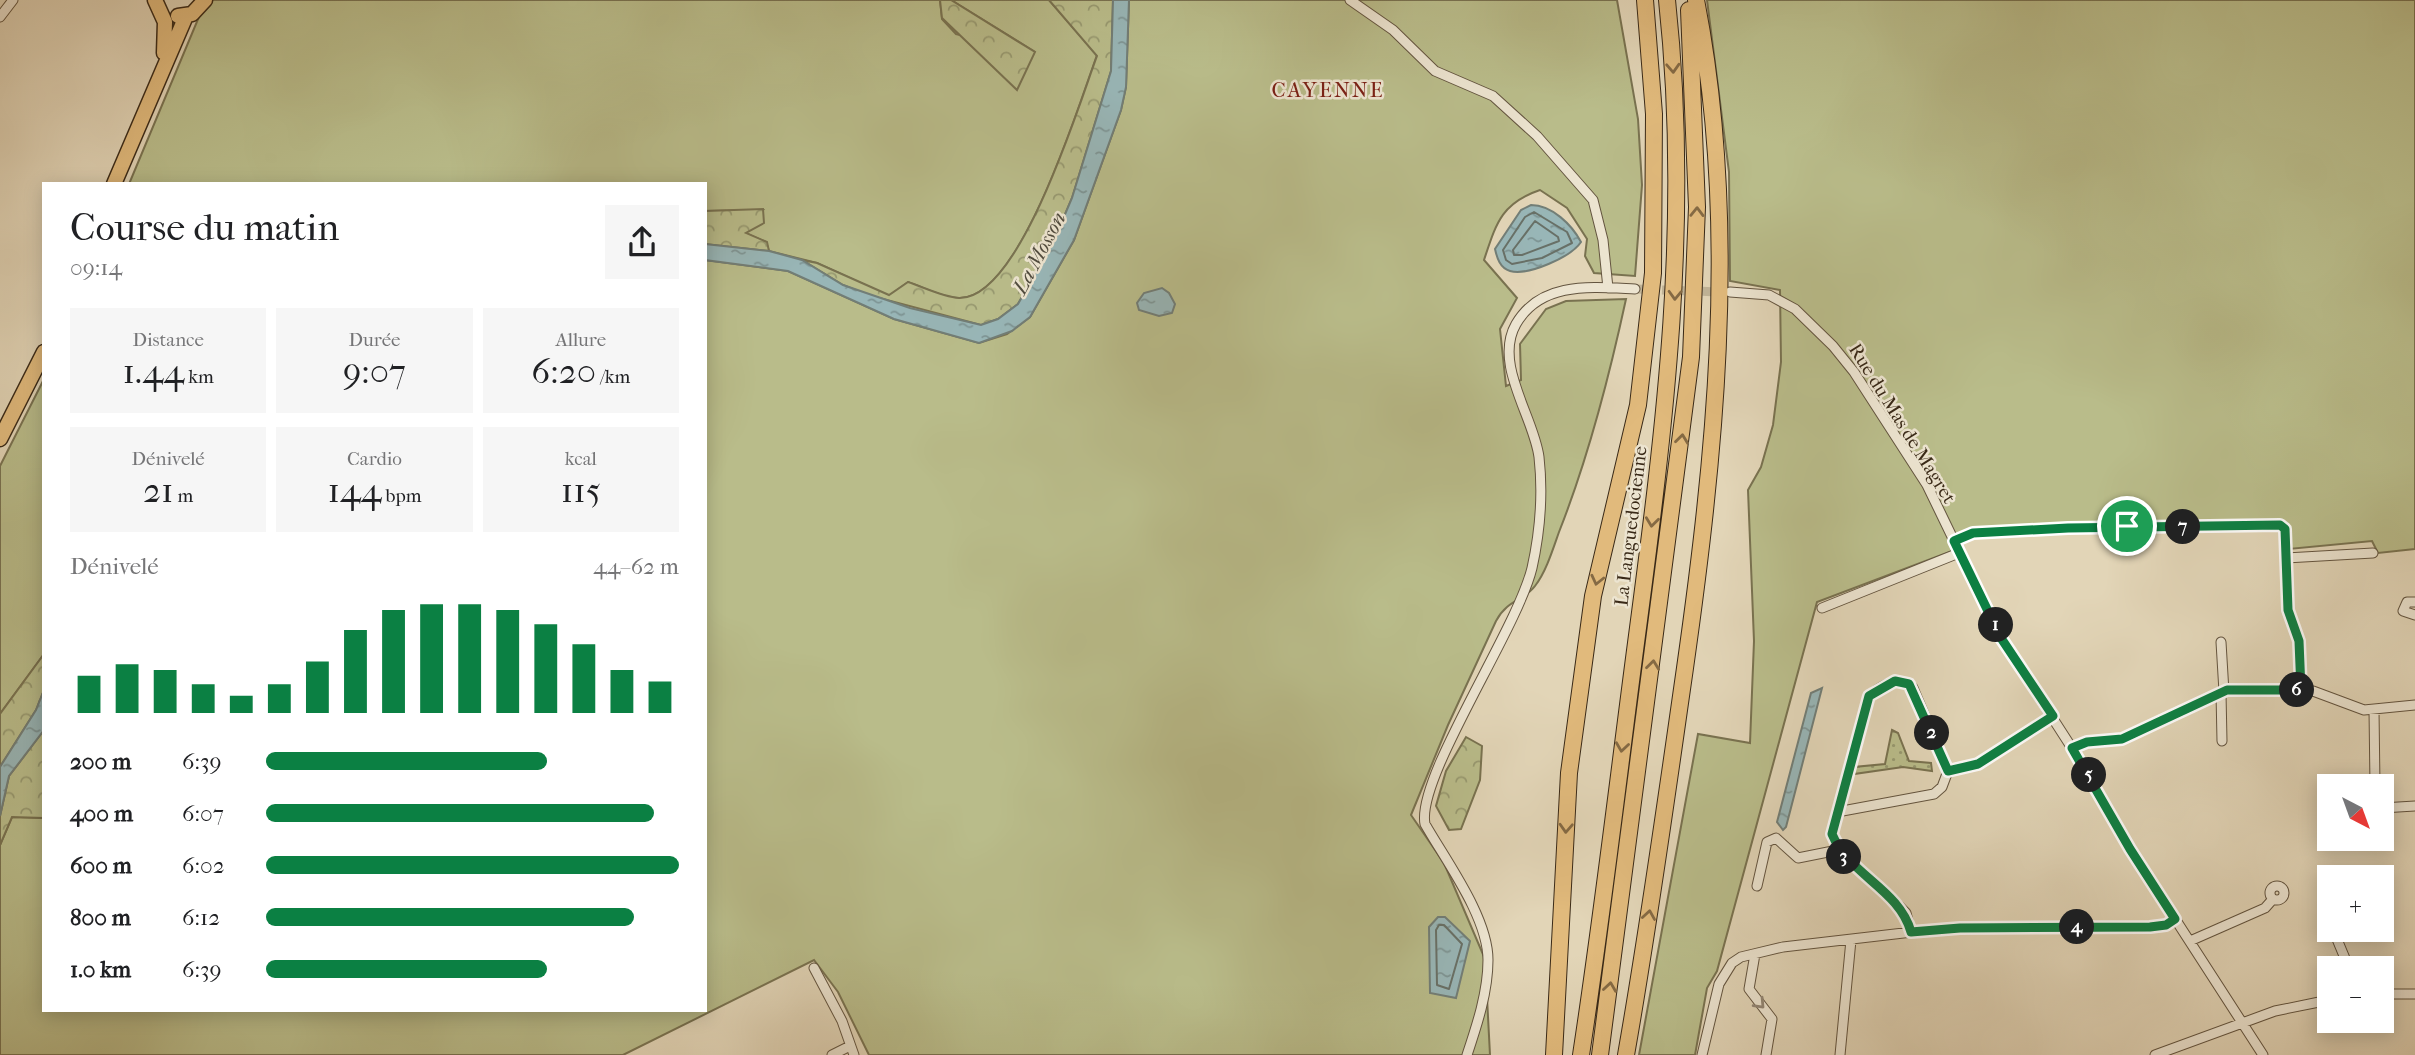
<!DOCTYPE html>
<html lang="fr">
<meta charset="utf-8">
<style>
:root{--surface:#fff;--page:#f6f6f6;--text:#202124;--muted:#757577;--accent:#0b8043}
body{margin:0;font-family:"IM FELL French Canon",serif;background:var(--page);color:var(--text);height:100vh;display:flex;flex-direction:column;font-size:26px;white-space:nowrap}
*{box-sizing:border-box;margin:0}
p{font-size:23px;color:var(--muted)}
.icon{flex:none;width:38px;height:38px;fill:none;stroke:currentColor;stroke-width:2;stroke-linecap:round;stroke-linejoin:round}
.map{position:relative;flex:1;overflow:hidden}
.side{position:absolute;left:42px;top:182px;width:665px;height:830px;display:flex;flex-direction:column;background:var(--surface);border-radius:0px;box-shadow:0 4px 18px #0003}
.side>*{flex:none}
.needle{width:46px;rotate:139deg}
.tools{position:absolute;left:2317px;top:774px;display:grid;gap:14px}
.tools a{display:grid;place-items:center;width:77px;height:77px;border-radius:0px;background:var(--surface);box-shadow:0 4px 18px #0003;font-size:35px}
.pin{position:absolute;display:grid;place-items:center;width:60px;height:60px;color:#fff;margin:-30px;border:4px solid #fff;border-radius:50%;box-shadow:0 2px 7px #0007}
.km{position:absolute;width:35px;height:35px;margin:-18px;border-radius:50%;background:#222;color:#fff;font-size:19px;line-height:35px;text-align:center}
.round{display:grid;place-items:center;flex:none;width:74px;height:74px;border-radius:0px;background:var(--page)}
.overview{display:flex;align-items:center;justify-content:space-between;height:119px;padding:0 28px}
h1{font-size:38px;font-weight:600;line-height:52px}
.figures{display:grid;grid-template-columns:repeat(3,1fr);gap:10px;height:119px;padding:7px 28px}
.figures div{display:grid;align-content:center;border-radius:0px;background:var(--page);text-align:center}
.figures b{font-size:35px;font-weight:600}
.figures small{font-size:19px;font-weight:400}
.figures p{font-size:19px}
.chart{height:196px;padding:14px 28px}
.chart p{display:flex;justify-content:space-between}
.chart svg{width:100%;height:126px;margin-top:7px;stroke:var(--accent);stroke-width:6}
ul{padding:0 28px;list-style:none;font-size:23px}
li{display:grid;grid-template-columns:112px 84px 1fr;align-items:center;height:52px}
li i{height:18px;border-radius:9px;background:var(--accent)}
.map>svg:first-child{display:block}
.grass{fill:#b9bc8a;stroke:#797250;stroke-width:2}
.forest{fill:url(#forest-crowns);stroke:#797250;stroke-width:2}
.garden{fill:url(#garden-dots);stroke:#797250;stroke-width:2}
.water{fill:url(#water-ripples);stroke:#727e77;stroke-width:2}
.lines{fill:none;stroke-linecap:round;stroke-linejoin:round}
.shore{stroke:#687067;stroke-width:2}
.minor-tunnel{stroke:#c0b397;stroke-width:9;stroke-dasharray:9 4.5;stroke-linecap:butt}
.minor-casing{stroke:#63543f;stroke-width:11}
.primary-casing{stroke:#392917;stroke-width:17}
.motorway-casing{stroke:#392917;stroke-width:18}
.minor{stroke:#ece4d0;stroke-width:9}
.primary{stroke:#e1ba7c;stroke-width:14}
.motorway{stroke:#e1ba7c;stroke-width:16}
.oneway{stroke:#856a44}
.oneway2{stroke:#928674}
.route-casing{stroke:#fff;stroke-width:14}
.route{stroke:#0b8043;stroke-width:9}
.labels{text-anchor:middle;stroke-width:5;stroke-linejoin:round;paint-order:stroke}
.street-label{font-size:19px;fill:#392917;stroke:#ece4d0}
.neighbourhood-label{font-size:21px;letter-spacing:2px;fill:#7a1f14;stroke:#ece4d0}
.water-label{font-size:21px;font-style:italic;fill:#514c3f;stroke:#ece4d0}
</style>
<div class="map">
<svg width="2415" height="1055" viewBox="0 0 2415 1055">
<defs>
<pattern id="forest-crowns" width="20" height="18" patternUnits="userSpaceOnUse" patternTransform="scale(1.75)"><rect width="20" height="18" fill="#b9bc8a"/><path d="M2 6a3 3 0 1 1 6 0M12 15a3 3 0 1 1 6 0" fill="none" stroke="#979970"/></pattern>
<pattern id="garden-dots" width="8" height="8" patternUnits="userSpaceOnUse" patternTransform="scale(1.75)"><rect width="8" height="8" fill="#b9bc8a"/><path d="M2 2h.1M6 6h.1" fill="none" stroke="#979970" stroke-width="1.8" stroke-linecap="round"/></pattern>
<pattern id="water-ripples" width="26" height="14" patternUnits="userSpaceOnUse" patternTransform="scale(1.75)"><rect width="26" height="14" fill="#98b6b7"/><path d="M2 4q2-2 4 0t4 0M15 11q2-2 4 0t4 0" fill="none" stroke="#7d9494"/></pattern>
</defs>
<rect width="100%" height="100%" fill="#e2d5b7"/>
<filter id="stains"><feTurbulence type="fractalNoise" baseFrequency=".00286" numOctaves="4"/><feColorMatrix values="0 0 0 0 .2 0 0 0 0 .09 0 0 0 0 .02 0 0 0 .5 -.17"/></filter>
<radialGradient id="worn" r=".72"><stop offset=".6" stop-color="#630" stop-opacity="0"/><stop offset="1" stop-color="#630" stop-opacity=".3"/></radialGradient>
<path class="grass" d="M206 0H940L942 19 956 34 1035 52 951 0H1049L1097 55C1079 104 1020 300 959 298 943 298 923 287 908 282L889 296 817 263 769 251 766 242 745 233 763 210 705 211V184H129Z
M1129 0H1617L1638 119 1642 185 1635 276 1594 273 1585 256 1587 239 1567 208 1540 190C1501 203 1496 224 1484 260L1517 298 1500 329 1506 386 1521 380 1520 344 1546 309 1566 301 1626 299C1609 378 1589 456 1559 532 1553 549 1546 572 1535 586 1524 601 1508 599 1496 621L1448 725 1411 815 1444 863 1485 959 1490 1055H869L838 992 814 960 623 1055H0V845L12 817 44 818V1010H705V260L788 271 894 319 979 343 1007 334 1030 317 1074 240 1121 110 1126 87Z
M1707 0H2415V549L2378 553 2372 541 2289 549 2287 523 2091 524 1967 532 1952 551 1817 602 1717 971 1707 988 1695 1055H1639L1698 734 1750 743 1754 641 1748 490 1761 467 1773 425 1781 362 1780 290 1730 281 1729 172Z
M44 379V654L0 714V466Z"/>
<path class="forest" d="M940 0H951L1035 52 1017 90 942 18Z
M1049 0H1113L1111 71 1072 198 1055 238 1018 304 998 319 981 325 868 295 843 285 802 260 817 263 889 295 908 282C923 287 943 297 959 298 1020 300 1079 104 1097 56Z
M763 209 764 223 746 233 767 242 769 251 705 244V211Z
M44 654V690L36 710 0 767V714Z
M44 730V818L12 817 0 845V816L9 776Z
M1466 737 1482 746 1480 780 1461 829 1449 830 1436 806 1446 771Z"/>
<path class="garden" d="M1892 730 1898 733 1909 761 1931 763 1932 771 1903 767 1854 774V767L1885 764Z"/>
<path class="water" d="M1113 0H1129L1126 87 1121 110 1074 240 1030 317 1012 331 979 343 894 319 788 271 705 260V244L769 251 802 260 843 285 910 308 981 325 998 319 1018 304 1055 238 1072 198 1111 71Z
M1531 205C1552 205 1572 225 1581 242 1571 257 1528 276 1510 271 1500 268 1497 258 1495 249L1521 210Z
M1162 288 1169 293 1175 304 1172 313 1159 316 1139 310 1137 303 1144 293Z
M1822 688 1786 827 1783 830 1777 822 1811 693Z
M44 690V730L9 776 0 816V767L36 710Z
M1438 917H1445L1470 941 1456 998 1430 993 1429 927Z"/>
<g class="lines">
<path class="shore" d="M1534 212 1567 232 1572 243 1542 258 1512 264 1506 260 1503 250 1525 217Z
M1535 221 1558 237 1559 241 1522 255H1514L1513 250Z
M1439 925H1444L1462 944 1449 989 1437 985 1436 930Z"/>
<path class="minor-tunnel" d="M1635 289 1721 292"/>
<defs>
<path id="minor" d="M1350 0 1393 30 1435 71 1493 96 1537 136 1593 200 1603 240 1608 288
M0 17 13 0
M1730 292 1769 295 1795 309 1833 346 1854 372 1927 485 2001 638 2079 759 2130 849 2263 1055
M1954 541 1973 533 2068 528 2280 525 2285 529 2288 610 2299 641 2301 690
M2286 558 2373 553
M2415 602H2407L2403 611 2415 615
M1822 608 1959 553
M2221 642 2224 692
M2221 693 2222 741
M2374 710 2375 786
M2072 748 2087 742 2121 739 2227 690 2313 691 2364 710 2415 705
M2382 808 2415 806
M1837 812 1869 696C1882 685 1899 674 1913 688L1948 771
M1757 886 1767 842 1776 838 1798 858 1838 850
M2270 893a7 7 0 1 1 14 0a7 7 0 1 1-14 0Z
M1911 932 1906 913 1899 906 1838 850 1832 834 1837 812 1934 794 1942 787 1948 771 1978 764 2053 716
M2334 932 2349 968
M2190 941 2265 908 2273 899
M1755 954 1749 989 1772 1019 1766 1055
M814 968 842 1021 854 1055
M2382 994H2415
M832 1055 850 1046
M1467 1055C1477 1025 1488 992 1488 960 1488 917 1446 861 1425 824 1416 778 1517 630 1532 568 1540 532 1543 493 1539 457 1534 417 1493 364 1516 324 1541 281 1592 287 1635 289
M1702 1055 1719 984 1732 963 1741 957 1783 947 1938 929 2150 927 2166 925 2175 919
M1840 1055 1851 940
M2155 1055 2275 1011 2329 1000"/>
<path id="primary" d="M155 0 165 22 164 53
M178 16 192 14 205 0
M114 184 186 16
M0 439 44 352"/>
<path id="motorway" d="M1554 1055 1569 773 1593 596 1638 405 1653 273 1654 114 1645 0
M1581 1055C1602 918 1618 780 1636 643 1665 424 1691 222 1667 0
M1600 1055 1691 357 1697 207 1689 10
M1626 1055C1647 936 1664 816 1681 696 1714 468 1741 229 1696 0"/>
</defs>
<use href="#minor" class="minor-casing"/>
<use href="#primary" class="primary-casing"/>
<use href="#motorway" class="motorway-casing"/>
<use href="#minor" class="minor"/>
<use href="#primary" class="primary"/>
<use href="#motorway" class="motorway"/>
</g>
<defs><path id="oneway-chevron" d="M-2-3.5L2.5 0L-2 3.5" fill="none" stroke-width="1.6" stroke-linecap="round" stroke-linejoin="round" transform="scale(1.75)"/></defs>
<g class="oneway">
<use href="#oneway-chevron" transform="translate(1673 68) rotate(87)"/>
<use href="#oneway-chevron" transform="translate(1697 212) rotate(-89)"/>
<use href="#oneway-chevron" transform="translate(1675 295) rotate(92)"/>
<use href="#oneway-chevron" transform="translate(1682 439) rotate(-83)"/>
<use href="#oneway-chevron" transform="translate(1652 522) rotate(97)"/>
<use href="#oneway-chevron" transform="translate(1597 580) rotate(103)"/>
<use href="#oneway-chevron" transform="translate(1653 665) rotate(-83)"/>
<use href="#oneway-chevron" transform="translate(1622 747) rotate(98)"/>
<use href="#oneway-chevron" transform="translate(1566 828) rotate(93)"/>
<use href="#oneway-chevron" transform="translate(1649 915) rotate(-81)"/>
<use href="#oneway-chevron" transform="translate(1610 987) rotate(-82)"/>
</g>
<use class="oneway2" href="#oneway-chevron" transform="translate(1760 1004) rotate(47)"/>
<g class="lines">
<defs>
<path id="route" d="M2280 525 2285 529 2288 610 2299 641 2301 690H2227L2122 739 2087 742 2072 748 2130 849 2175 919 2166 925 2150 927 1960 928 1911 932C1899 889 1849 875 1832 834L1869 696 1895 681 1909 684 1948 771 1978 764 2053 716 2001 638 1954 541 1973 533 2068 528Z"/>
</defs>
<use href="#route" class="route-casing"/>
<use href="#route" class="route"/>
</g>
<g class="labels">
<g class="street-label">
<text transform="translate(1903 423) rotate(58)" y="7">Rue du Mas de Magret</text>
<text transform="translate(1630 526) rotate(-83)" y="7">La Languedocienne</text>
</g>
<g class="neighbourhood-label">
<text x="1328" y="97">CAYENNE</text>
</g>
<g class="water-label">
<text transform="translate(1039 253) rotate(-62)" y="7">La Mosson</text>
</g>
</g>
<rect width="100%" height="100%" filter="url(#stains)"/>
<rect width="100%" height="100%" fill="url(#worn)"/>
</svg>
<div class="tools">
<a><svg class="needle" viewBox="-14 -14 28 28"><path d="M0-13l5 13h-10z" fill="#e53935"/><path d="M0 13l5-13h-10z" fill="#757577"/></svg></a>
<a>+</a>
<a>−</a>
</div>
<div class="pin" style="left:2127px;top:526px;background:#1e9e55"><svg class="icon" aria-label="arrive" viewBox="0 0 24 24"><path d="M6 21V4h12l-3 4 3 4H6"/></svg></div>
<b class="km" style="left:1996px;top:625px">1</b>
<b class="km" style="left:1932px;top:733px">2</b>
<b class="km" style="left:1844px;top:857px">3</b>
<b class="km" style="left:2077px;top:927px">4</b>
<b class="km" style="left:2089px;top:775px">5</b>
<b class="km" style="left:2297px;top:690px">6</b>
<b class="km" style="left:2183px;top:527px">7</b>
<section class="side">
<div class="overview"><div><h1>Course du matin</h1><p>09:14</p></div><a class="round"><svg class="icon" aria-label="share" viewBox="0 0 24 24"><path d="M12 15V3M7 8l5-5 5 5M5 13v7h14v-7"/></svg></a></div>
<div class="figures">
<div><p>Distance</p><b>1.44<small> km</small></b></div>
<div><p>Durée</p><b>9:07</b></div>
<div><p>Allure</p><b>6:20<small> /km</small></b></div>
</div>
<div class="figures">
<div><p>Dénivelé</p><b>21<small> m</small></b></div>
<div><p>Cardio</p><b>144<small> bpm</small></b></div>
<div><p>kcal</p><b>115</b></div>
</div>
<div class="chart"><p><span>Dénivelé</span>44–62 m</p>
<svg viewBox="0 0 160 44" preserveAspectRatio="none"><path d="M5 44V31M15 44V27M25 44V29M35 44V34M45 44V38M55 44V34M65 44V26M75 44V15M85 44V8M95 44V6M105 44V6M115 44V8M125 44V13M135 44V20M145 44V29M155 44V33"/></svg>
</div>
<ul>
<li><b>200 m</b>6:39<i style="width:68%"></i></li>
<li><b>400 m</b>6:07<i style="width:94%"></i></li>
<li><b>600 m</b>6:02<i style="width:100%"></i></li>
<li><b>800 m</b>6:12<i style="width:89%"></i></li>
<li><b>1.0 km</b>6:39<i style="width:68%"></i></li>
</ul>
</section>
</div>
